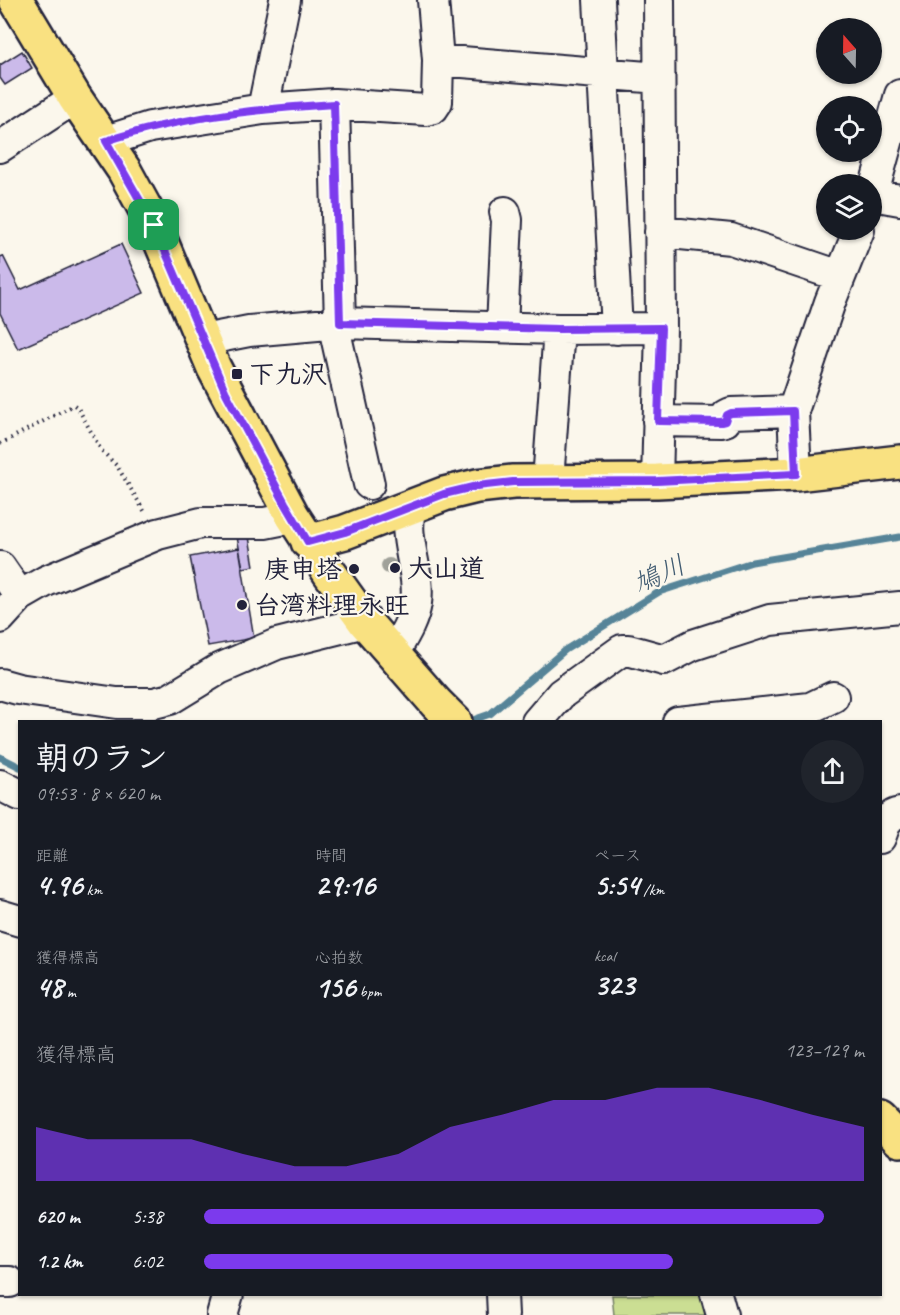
<!DOCTYPE html>
<html lang="ja">
<meta charset="utf-8">
<style>
:root{--surface:#171b24;--page:#20242c;--text:#f1f3f6;--muted:#9ea1a6;--accent:#7c3aed}
body{margin:0;font-family:Caveat,"Klee One",sans-serif;background:var(--page);color:var(--text);height:100vh;display:flex;flex-direction:column;font-size:22px;white-space:nowrap}
*{box-sizing:border-box;margin:0}
p{font-size:20px;color:var(--muted)}
.icon{flex:none;width:33px;height:33px;fill:none;stroke:currentColor;stroke-width:2;stroke-linecap:round;stroke-linejoin:round}
.map{position:relative;flex:1;overflow:hidden}
.sheet{position:absolute;left:18px;top:720px;width:864px;height:576px;display:flex;flex-direction:column;background:var(--surface);border-radius:0px;box-shadow:0 2px 4px #0004}
.sheet>*{flex:none}
.needle{width:39px;rotate:340deg}
.fabs{position:absolute;left:816px;top:18px;display:grid;gap:12px}
.fabs a{display:grid;place-items:center;width:66px;height:66px;border-radius:50%;background:var(--surface);box-shadow:0 2px 4px #0004;font-size:30px}
.pin{position:absolute;display:grid;place-items:center;width:51px;height:51px;color:#fff;margin:-26px;border-radius:12px;box-shadow:0 3px 9px #0006}
.round{display:grid;place-items:center;flex:none;width:63px;height:63px;border-radius:32px;background:var(--page)}
.summary{display:flex;align-items:center;justify-content:space-between;height:102px;padding:0 18px}
h1{font-size:33px;font-weight:600;line-height:45px}
.metrics{display:grid;grid-template-columns:repeat(3,1fr);gap:9px;height:102px;padding:6px 18px}
.metrics div{display:grid;align-content:center}
.metrics b{font-size:30px;font-weight:600}
.metrics small{font-size:16px;font-weight:400}
.metrics p{font-size:16px}
.chart{height:168px;padding:12px 18px}
.chart p{display:flex;justify-content:space-between}
.chart svg{width:100%;height:108px;margin-top:6px;fill:var(--accent);opacity:.7}
ul{padding:0 18px;list-style:none;font-size:20px}
li{display:grid;grid-template-columns:96px 72px 1fr;align-items:center;height:45px}
li i{height:15px;border-radius:8px;background:var(--accent)}
.map>svg:first-child{display:block}
.green{fill:#cbde93;stroke:#768067;stroke-width:1.5}
.lines{fill:none;stroke-linecap:round;stroke-linejoin:round}
.stream{stroke:#568498;stroke-width:7}
.building{fill:#cbbaea;stroke:#22223b;stroke-width:1.5}
.minor-casing{stroke:#22223b;stroke-width:34}
.major-casing{stroke:#22223b;stroke-width:38}
.path{stroke:#22223b;stroke-width:4;stroke-dasharray:1.5 4.5;stroke-linecap:butt}
.minor{stroke:#fbf7ec;stroke-width:30}
.major{stroke:#f9e181;stroke-width:33}
.tree{fill:#a0a199}
.route-casing{stroke:#fff;stroke-width:12}
.route{stroke:#7c3aed;stroke-width:8}
.poi-dot{fill:#22223b;stroke:#fbf7ec;stroke-width:2}
.labels{text-anchor:middle;stroke-width:4.5;stroke-linejoin:round;paint-order:stroke}
.poi-label{font-size:26px;font-weight:bold;fill:#22223b;stroke:#fbf7ec;text-anchor:start}
.water-label{font-size:27px;font-style:italic;fill:#405b71;stroke:#fbf7ec}
</style>
<div class="map">
<svg width="900" height="1315" viewBox="0 0 900 1315">
<rect width="100%" height="100%" fill="#fbf7ec"/>
<filter id="ink" filterUnits="userSpaceOnUse"><feTurbulence type="fractalNoise" baseFrequency=".0167" numOctaves="2"/><feDisplacementMap in="SourceGraphic" scale="12" xChannelSelector="R" yChannelSelector="G"/><feConvolveMatrix kernelMatrix="1 2 1 2 8 2 1 2 1" color-interpolation-filters="sRGB"/></filter>
<g filter="url(#ink)">
<path class="green" d="M612 1295H708L713 1315H614Z"/>
<g class="lines">
<path class="stream" d="M467 722 490 714 565 650 659 592 752 562 900 537
M0 757 20 767"/>
</g>
<path class="building" d="M22 51 32 68 5 85 0 78V65Z
M121 244 144 293 18 349 0 313V257L3 256 20 290Z
M248 531 254 566 243 568 236 532Z
M239 548 254 638 208 646 190 557Z"/>
<g class="lines">
<defs>
<path id="minor" d="M599 0 617 329
M438 60 659 78
M334 104 340 323 336 336 369 484
M263 109 285 0
M106 141 150 127 263 109 334 104 426 110 433 108 437 102 438 60 433 0
M0 147 75 98
M872 195 900 200
M872 197 900 95
M660 232 731 239 840 276
M502 327 507 220 505 212
M203 340 249 331 340 323 559 329 661 328
M658 421 721 422 725 421 727 415 731 413 793 411
M796 474 793 411 830 302 859 230
M548 481 559 329
M657 481 661 328 659 0
M0 567 20 596
M0 618 20 596 46 581 158 534 201 523H265L280 520 292 515
M393 654C402 638 413 622 416 603 421 570 400 535 412 505
M0 684 18 689 117 703H154L170 699 219 669 277 644 365 622
M537 722 561 694 622 650H628L664 660 693 645 770 620 900 607
M678 722 810 708 833 697
M0 785 20 795
M880 838C885 826 886 815 900 813
M0 915 20 921
M0 1282H10
M502 1294 503 1315
M716 1294 722 1315
M222 1315 228 1294"/>
<path id="major" d="M16 0 75 98 124 170 154 225 214 368 292 515 329 572 365 622 436 703 455 722
M308 542 345 532 444 494 477 486 513 482 657 481 796 474 900 462
M880 1120 900 1140"/>
</defs>
<use href="#minor" class="minor-casing"/>
<use href="#major" class="major-casing"/>
<path class="path" d="M0 444 74 405 78 408 101 450 117 466 146 514"/>
<use href="#minor" class="minor"/>
<use href="#major" class="major"/>
</g>
<circle class="tree" cx="389" cy="566" r="8"/>
</g>
<g class="lines" filter="url(#ink)">
<defs>
<path id="route" d="M334 104 340 323 559 329 661 328 658 421 721 422 725 421 727 415 731 413 793 411 796 474 657 481 513 482 477 486 444 494 345 532 308 542 285 503 226 393 154 225 106 141C179 117 257 109 334 104Z"/>
</defs>
<use href="#route" class="route-casing"/>
<use href="#route" class="route"/>
</g>
<g class="poi-dot">
<rect x="231" y="368" width="12" height="12" rx="3"/>
<circle cx="395" cy="568" r="6"/>
<circle cx="354" cy="569" r="6"/>
<circle cx="242" cy="605" r="6"/>
</g>
<g class="labels">
<g class="poi-label">
<text x="249" y="383">下九沢</text>
<text x="407" y="577">大山道</text>
<text x="342" y="578" text-anchor="end">庚申塔</text>
<text x="254" y="614">台湾料理永旺</text>
</g>
<g class="water-label">
<text transform="translate(659 574) rotate(-24)" y="9">鳩川</text>
</g>
</g>
</svg>
<div class="fabs">
<a><svg class="needle" viewBox="-14 -14 28 28"><path d="M0-13l5 13h-10z" fill="#e53935"/><path d="M0 13l5-13h-10z" fill="#9ea1a6"/></svg></a>
<a><svg class="icon" aria-label="locate" viewBox="0 0 24 24"><circle cx="12" cy="12" r="6"/><path d="M12 2v4M12 18v4M2 12h4M18 12h4"/></svg></a>
<a><svg class="icon" aria-label="layers" viewBox="0 0 24 24"><path d="M12 4l9 5-9 5-9-5zM3 14l9 5 9-5"/></svg></a>
</div>
<div class="pin" style="left:154px;top:225px;background:#1e9e55"><svg class="icon" aria-label="arrive" viewBox="0 0 24 24"><path d="M6 21V4h12l-3 4 3 4H6"/></svg></div>
<section class="sheet">
<div class="summary"><div><h1>朝のラン</h1><p>09:53 · 8 × 620 m</p></div><a class="round"><svg class="icon" aria-label="share" viewBox="0 0 24 24"><path d="M12 15V3M7 8l5-5 5 5M5 13v7h14v-7"/></svg></a></div>
<div class="metrics">
<div><p>距離</p><b>4.96<small> km</small></b></div>
<div><p>時間</p><b>29:16</b></div>
<div><p>ペース</p><b>5:54<small> /km</small></b></div>
</div>
<div class="metrics">
<div><p>獲得標高</p><b>48<small> m</small></b></div>
<div><p>心拍数</p><b>156<small> bpm</small></b></div>
<div><p>kcal</p><b>323</b></div>
</div>
<div class="chart"><p><span>獲得標高</span>123–129 m</p>
<svg viewBox="0 0 160 44" preserveAspectRatio="none"><path d="M0 44V22L10 27L20 27L30 27L40 33L50 38L60 38L70 33L80 22L90 17L100 11L110 11L120 6L130 6L140 11L150 17L160 22V44z"/></svg>
</div>
<ul>
<li><b>620 m</b>5:38<i style="width:94%"></i></li>
<li><b>1.2 km</b>6:02<i style="width:71%"></i></li>
</ul>
</section>
</div>
